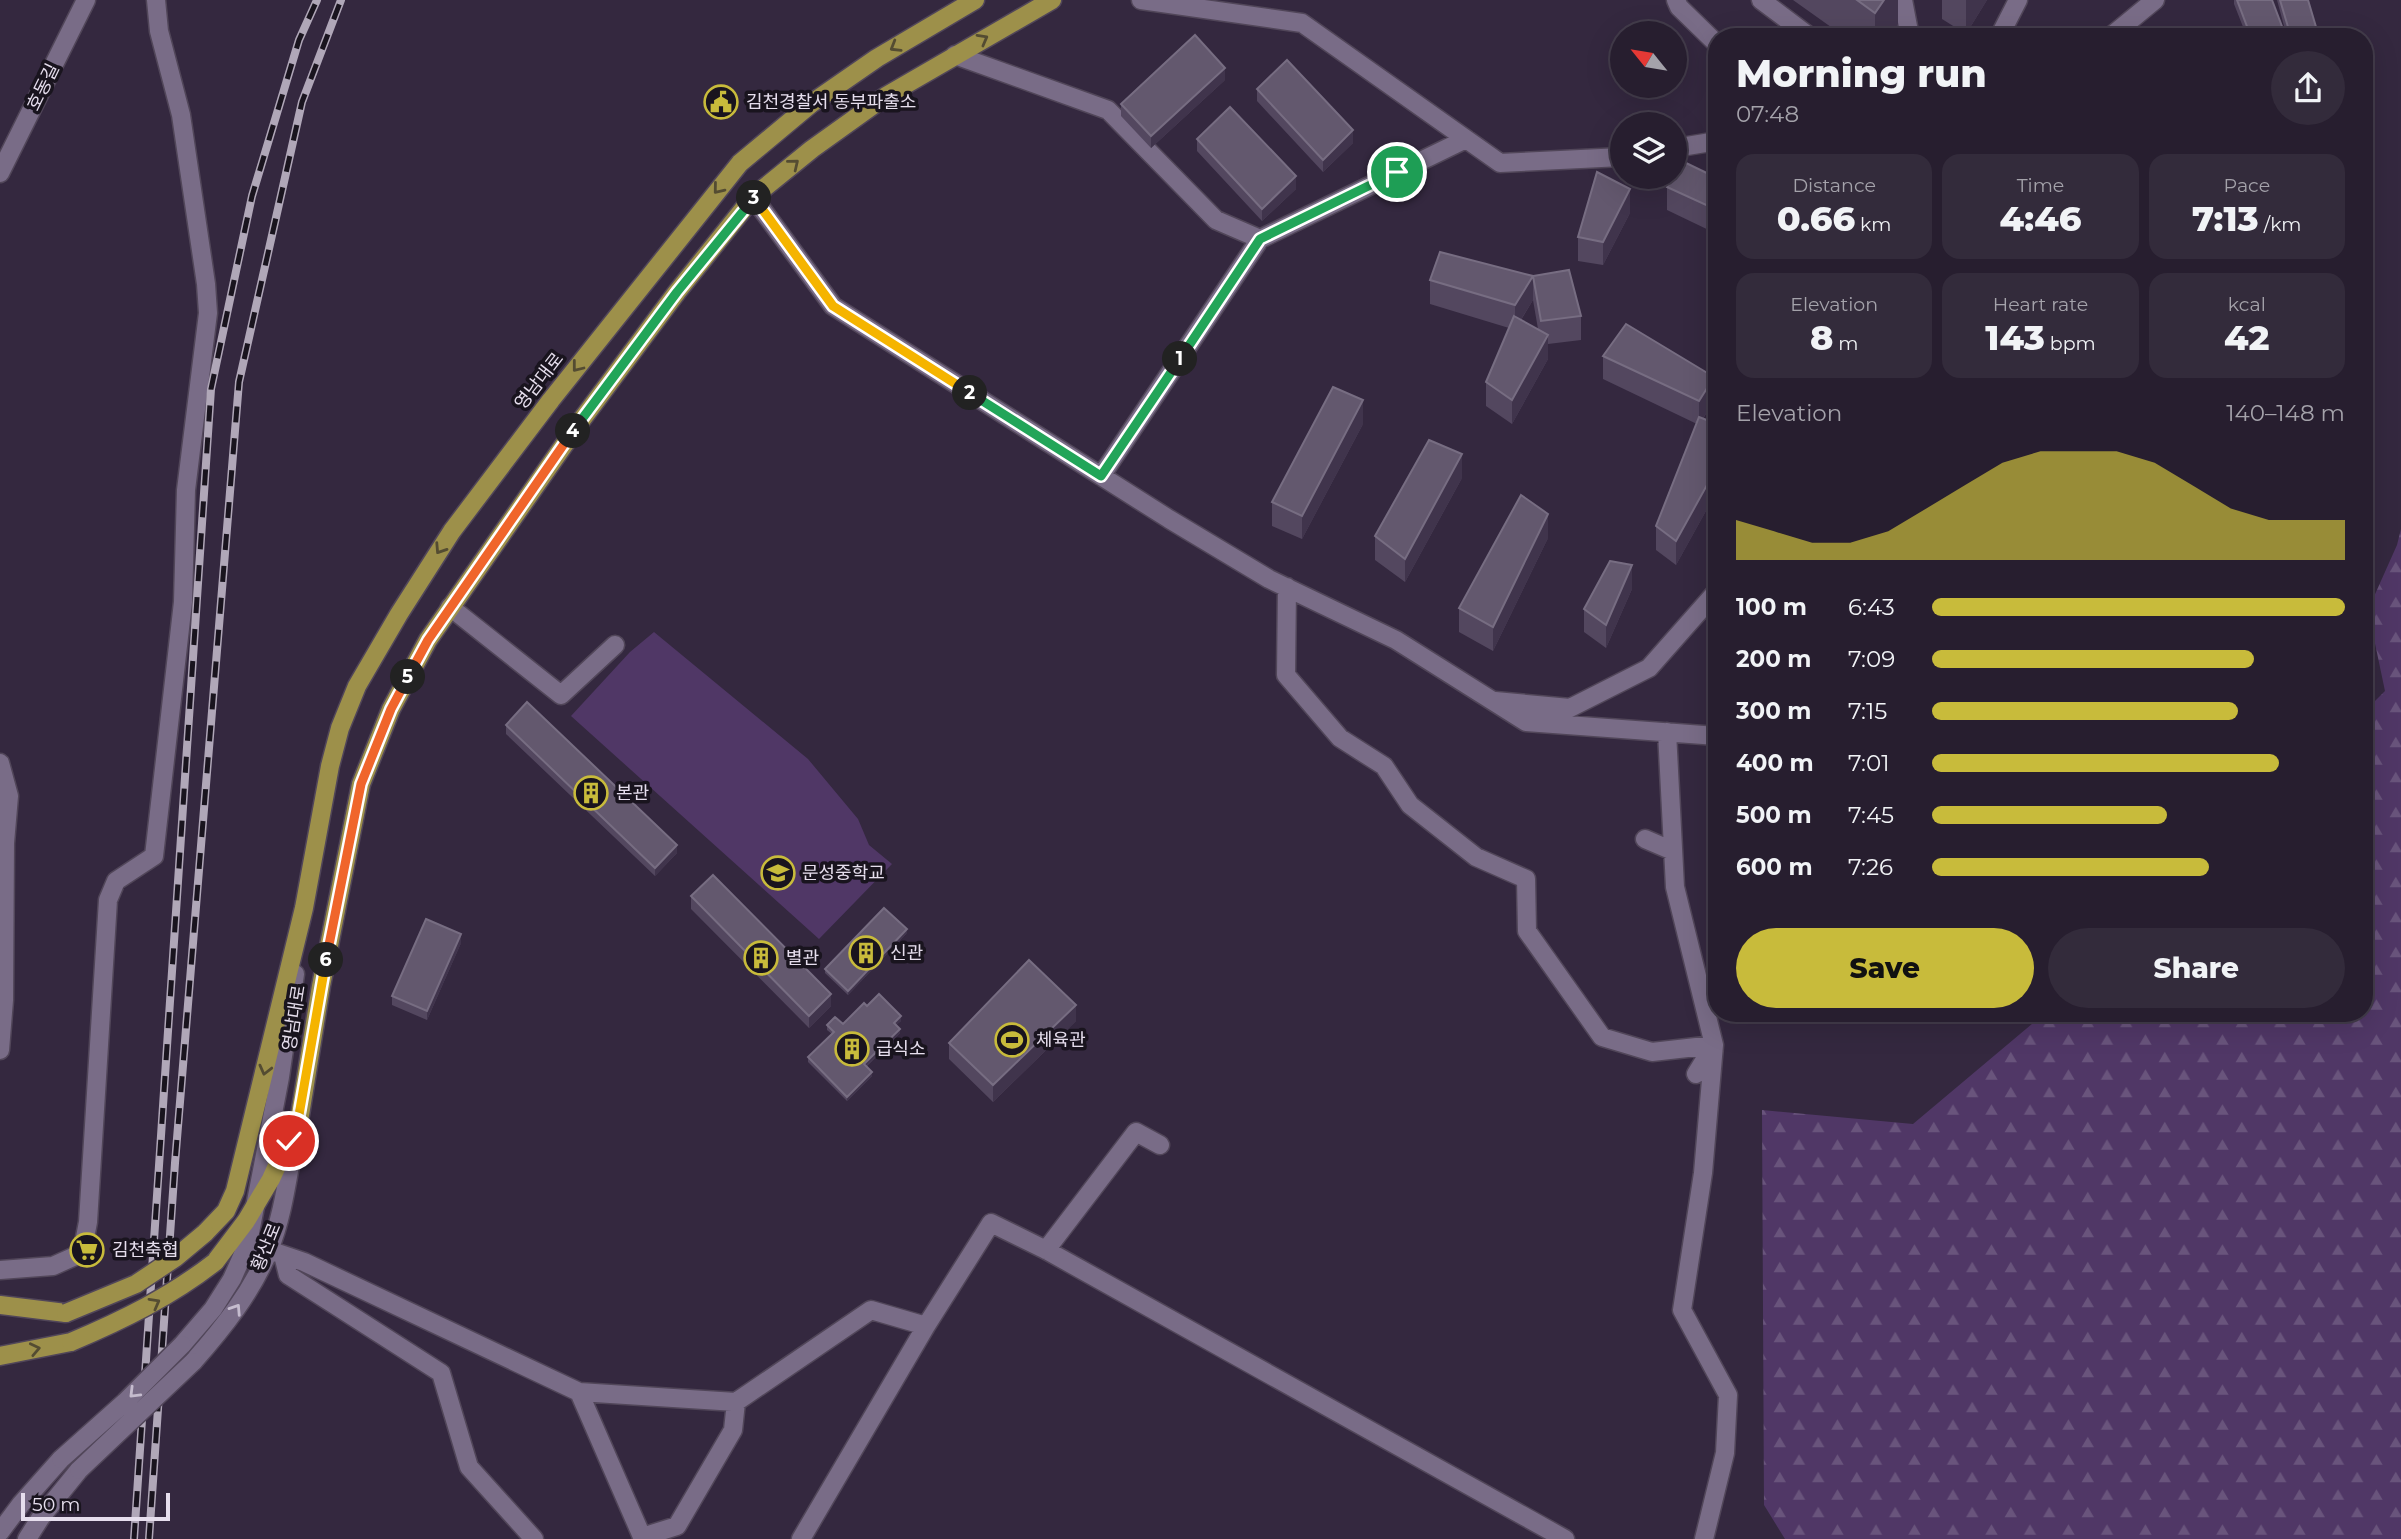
<!DOCTYPE html>
<meta charset="utf-8">
<style>
:root{--surface:#271e2f;--page:#332b3b;--text:#f1f3f6;--muted:#a4a2aa;--line:#433c4b;--accent:#c8bb3b}
body{margin:0;font-family:Montserrat,"Noto Sans KR",sans-serif;background:var(--page);color:var(--text);height:100vh;display:flex;flex-direction:column;font-size:26px;white-space:nowrap}
*{box-sizing:border-box;margin:0}
p{font-size:23px;color:var(--muted)}
.icon{flex:none;width:38px;height:38px;fill:none;stroke:currentColor;stroke-width:2;stroke-linecap:round;stroke-linejoin:round}
.map{position:relative;flex:1;overflow:hidden}
.sheet{position:absolute;left:1708px;top:28px;width:665px;height:994px;display:flex;flex-direction:column;background:var(--surface);border-radius:28px;box-shadow:0 7px 28px #0002,0 0 0 2px var(--line)}
.sheet>*{flex:none}
.needle{width:46px;rotate:300deg}
.fabs{position:absolute;left:1610px;top:21px;display:grid;gap:14px}
.fabs a{display:grid;place-items:center;width:77px;height:77px;border-radius:50%;background:var(--surface);box-shadow:0 7px 28px #0002,0 0 0 2px var(--line);font-size:35px}
.scale{position:absolute;left:21px;bottom:18px;width:149px;box-sizing:border-box;padding-left:7px;border:4px solid #e6deed;border-top:0;font-size:19px;line-height:24px;white-space:nowrap;color:#e6deed;-webkit-text-stroke:5px #19141e;paint-order:stroke}
.pin{position:absolute;display:grid;place-items:center;width:60px;height:60px;color:#fff;margin:-30px;border:4px solid #fff;border-radius:50%;box-shadow:0 2px 7px #0007}
.km{position:absolute;width:35px;height:35px;margin:-18px;border-radius:50%;background:#222;color:#fff;font-size:19px;line-height:35px;text-align:center}
.round{display:grid;place-items:center;flex:none;width:74px;height:74px;border-radius:37px;background:var(--page)}
.headline{display:flex;align-items:center;justify-content:space-between;height:119px;padding:0 28px}
h1{font-size:38px;font-weight:800;line-height:52px}
.figures{display:grid;grid-template-columns:repeat(3,1fr);gap:10px;height:119px;padding:7px 28px}
.figures div{display:grid;align-content:center;border-radius:18px;background:var(--page);text-align:center}
.figures b{font-size:35px;font-weight:800}
.figures small{font-size:19px;font-weight:400}
.figures p{font-size:19px}
.chart{height:196px;padding:14px 28px}
.chart p{display:flex;justify-content:space-between}
.chart svg{width:100%;height:126px;margin-top:7px;fill:var(--accent);opacity:.7}
.action{display:flex;gap:14px;margin-top:auto;padding:14px 28px}
.action a{flex:1;height:80px;border-radius:42px;background:var(--accent);color:#111;font-size:28px;font-weight:800;line-height:80px;text-align:center}
.action a+a{background:var(--page);color:var(--text)}
ul{padding:0 28px;list-style:none;font-size:23px}
li{display:grid;grid-template-columns:112px 84px 1fr;align-items:center;height:52px}
li i{height:18px;border-radius:9px;background:var(--accent)}
.map>svg:first-child{display:block}
.grass{fill:#503766}
.forest{fill:url(#forest-firs)}
.lines{fill:none;stroke-linecap:round;stroke-linejoin:round}
.minor-casing{stroke:#514659;stroke-width:21}
.major-casing{stroke:#514659;stroke-width:21}
.minor{stroke:#796c87;stroke-width:18}
.major{stroke:#9d904a;stroke-width:18}
.rail-casing{stroke:#b0a7b8;stroke-width:8}
.rail{stroke:#19141e;stroke-width:5;stroke-dasharray:16;stroke-linecap:butt}
.minor-bridge-casing{stroke:#514659;stroke-width:21;stroke-linecap:butt}
.major-bridge-casing{stroke:#514659;stroke-width:21;stroke-linecap:butt}
.minor-bridge{stroke:#796c87;stroke-width:18}
.major-bridge{stroke:#9d904a;stroke-width:18}
.wall{fill:#53475f;fill-rule:evenodd}
.shaded-wall{fill:#40344c}
.building{fill:#63586e;stroke:#776d82;stroke-width:2}
.oneway{stroke:#544c32}
.oneway2{stroke:#c5bcce}
.split-1-casing{stroke:#fff;stroke-width:14}
.split-2-casing{stroke:#fff;stroke-width:14}
.split-3-casing{stroke:#fff;stroke-width:14}
.split-4-casing{stroke:#fff;stroke-width:14}
.split-5-casing{stroke:#fff;stroke-width:14}
.split-6-casing{stroke:#fff;stroke-width:14}
.split-7-casing{stroke:#fff;stroke-width:14}
.split-1{stroke:#22a559;stroke-width:9}
.split-2{stroke:#22a559;stroke-width:9}
.split-3{stroke:#f5b400;stroke-width:9}
.split-4{stroke:#22a559;stroke-width:9}
.split-5{stroke:#f0652b;stroke-width:9}
.split-6{stroke:#f0652b;stroke-width:9}
.split-7{stroke:#f5b400;stroke-width:9}
.labels{text-anchor:middle;stroke-width:7;stroke-linejoin:round;paint-order:stroke}
.street-label{font-size:18px;fill:#e6deed;stroke:#19141e}
.poi-label{font-size:18px;fill:#e6deed;stroke:#19141e;text-anchor:start}
</style>
<div class="map">
<svg width="2401" height="1539" viewBox="0 0 2401 1539">
<defs>
<pattern id="forest-firs" width="22" height="20" patternUnits="userSpaceOnUse" patternTransform="scale(1.75)"><rect width="22" height="20" fill="#503766"/><path d="M5 1l3.5 6h-7zM16 11l3.5 6h-7z" fill="#69547c"/></pattern>
</defs>
<rect width="100%" height="100%" fill="#34283f"/>
<path class="grass" d="M654 632 808 759 858 819 869 845 892 864 819 939 571 716 630 652Z"/>
<path class="forest" d="M2401 529V1539H1785L1764 1505 1762 1110 1913 1124 2045 1013H2364V712L2385 691 2368 610 2397 545Z"/>
<g class="lines">
<defs>
<path id="minor" d="M1141 0 1302 23 1500 163 1622 157
M1676 0 1679 7 1717 44
M1761 0 1810 37
M1903 0 1910 37
M1999 37 2018 0
M2110 37 2155 0
M955 55 1108 110 1216 220 1260 239
M1675 148 1717 141
M0 173 86 0
M753 197 833 306 1169 519 1269 579 1396 640 1526 722 1717 736
M1101 476 1260 239 1466 139
M1287 587 1286 675 1340 738 1384 766 1410 805 1476 857 1526 879 1527 931 1602 1037 1652 1052 1714 1045
M450 607 561 695 615 645
M1495 701 1570 708 1649 668 1717 591
M1667 732 1675 887 1714 1045 1703 1173 1682 1310 1728 1395 1725 1453 1704 1539
M0 763 9 796 5 843
M0 839 5 843 4 1000 0 1050
M1645 839 1673 851
M1696 1074 1712 1048
M248 1243 304 1262 579 1392 736 1402 871 1310 926 1326
M1046 1250 1136 1132 1160 1145
M283 1255 288 1275 441 1373 469 1467 534 1539
M0 1270 53 1266 82 1253 88 1222 108 900 116 881 154 856 183 602 186 490 208 313 206 284 181 115 159 31 156 0
M182 1345 213 1309 232 1279 248 1243 280 1077 295 974
M193 1362C223 1328 252 1292 269 1250 284 1214 288 1171 296 1133
M579 1392 643 1539
M0 1532 21 1504 61 1459
M642 1537 677 1526 733 1430 736 1402
M27 1539 41 1517 79 1470
M801 1539 926 1326 991 1223 1046 1250 1565 1539"/>
<path id="major" d="M205 1233 226 1211 235 1191 304 908 330 766 340 728 357 686 399 614 452 531 551 400 740 163 812 103 877 58 975 0
M215 1262 246 1221 271 1179 300 1115 321 986 361 784 391 709 428 640 580 422 677 292 753 197 812 149 886 96 1052 0
M0 1305 66 1313
M0 1356 71 1342"/>
</defs>
<use href="#minor" class="minor-casing"/>
<use href="#major" class="major-casing"/>
<use href="#minor" class="minor"/>
<use href="#major" class="major"/>
<defs>
<path id="rail" d="M134 1539 211 389 252 196 299 40 317 0
M149 1539 175 1163 239 382 302 102 341 0"/>
</defs>
<use href="#rail" class="rail-casing"/>
<use href="#rail" class="rail"/>
<defs>
<path id="minor-bridge" d="M61 1459 125 1402 182 1345
M79 1470 193 1362"/>
<path id="major-bridge" d="M66 1313 136 1284 175 1258 205 1233
M71 1342C123 1320 170 1297 215 1262"/>
</defs>
<use href="#minor-bridge" class="minor-bridge-casing"/>
<use href="#major-bridge" class="major-bridge-casing"/>
<use href="#minor-bridge" class="minor-bridge"/>
<use href="#major-bridge" class="major-bridge"/>
</g>
<path class="wall" d="M1793 0H1898V24L1889 37H1845Z
M1942 0H1987L1966 34 1942 19Z
M2234 0H2272L2286 37H2247L2234 4Z
M2277 0H2308L2319 37H2287Z
M1225 80 1151 148 1121 116V104Z
M1257 89 1353 143 1323 172 1257 101Z
M1197 139 1296 189 1262 221 1197 151Z
M1717 178V234L1667 210V187Z
M1630 213 1603 265 1578 261V237Z
M1533 276 1581 316V340L1548 344V359L1512 424 1486 406V382L1509 328 1430 304V280ZM1533 300 1538 329 1521 320Z
M1603 356 1714 400 1703 419 1717 424V491L1676 565 1656 550V526L1697 424 1603 379Z
M1363 424 1302 539 1272 526V502Z
M1462 478 1405 582 1375 560V536Z
M1548 538 1493 651 1459 632V608Z
M1632 589 1606 648 1584 632V609Z
M506 725 677 853 655 876 506 734Z
M691 896 831 1006 809 1028 691 909Z
M907 933 848 995 825 973V969Z
M461 943 427 1020 392 1005V996Z
M901 1021 896 1025 900 1033 867 1066 872 1076 847 1101 808 1062V1057L832 1034 827 1030V1025Z
M1076 1021 993 1102 949 1059V1043Z"/>
<path class="shaded-wall" d="M1884 0H1898V24L1889 37H1875V13Z
M1966 0H1987L1966 34Z
M1225 68V80L1151 148V136Z
M1353 130V143L1323 172V160Z
M1296 176V189L1262 221V209Z
M1630 189V213L1603 265V242Z
M1533 276V300L1515 329V305Z
M1548 335V359L1512 424V400Z
M1714 377V400L1699 425V401Z
M1363 400V424L1302 539V516Z
M1462 454V478L1405 582V559Z
M1717 467V491L1676 565V541Z
M1548 514V538L1493 651V627Z
M1632 565V589L1606 648V625Z
M677 845V853L655 876V868Z
M907 929V933L848 995V991Z
M461 934V943L427 1020V1011Z
M831 994V1006L809 1028V1016Z
M1076 1005V1021L993 1102V1085Z
M901 1016V1021L894 1027V1023Z
M900 1029V1033L864 1068V1064Z
M872 1072V1076L847 1101V1097Z"/>
<path class="building" d="M1857 0H1884L1875 13Z
M2237 0H2272L2286 37H2251Z
M2280 0H2308L2319 37H2291Z
M1195 35 1225 68 1151 136 1121 104Z
M1287 60 1353 130 1323 160 1257 89Z
M1230 107 1296 176 1262 209 1197 139Z
M1684 162 1717 178V210L1667 187Z
M1597 172 1630 189 1603 242 1578 237Z
M1440 252 1533 276 1515 305 1430 280Z
M1569 270 1581 316 1541 321 1533 276Z
M1514 316 1548 335 1512 400 1486 382Z
M1626 324 1714 377 1699 401 1603 356Z
M1333 387 1363 400 1302 516 1272 502Z
M1699 417 1717 424V467L1676 541 1656 526Z
M1429 440 1462 454 1405 559 1375 536Z
M1521 495 1548 514 1493 627 1459 608Z
M1610 561 1632 565 1606 625 1584 609Z
M527 702 677 845 655 868 506 725Z
M713 875 831 994 809 1016 691 896Z
M884 908 907 929 848 991 825 969Z
M426 919 461 934 427 1011 392 996Z
M1029 960 1076 1005 993 1085 949 1043Z
M879 994 901 1016 894 1023 900 1029 864 1064 872 1072 847 1097 808 1057 834 1032 827 1025 835 1017 843 1024 864 1003 867 1006Z"/>
<defs><path id="oneway-chevron" d="M-2-3.5L2.5 0L-2 3.5" fill="none" stroke-width="1.6" stroke-linecap="round" stroke-linejoin="round" transform="scale(1.75)"/></defs>
<g class="oneway">
<use href="#oneway-chevron" transform="translate(983 39) rotate(-29)"/>
<use href="#oneway-chevron" transform="translate(895 47) rotate(149)"/>
<use href="#oneway-chevron" transform="translate(794 164) rotate(-39)"/>
<use href="#oneway-chevron" transform="translate(718 189) rotate(129)"/>
<use href="#oneway-chevron" transform="translate(577 367) rotate(128)"/>
<use href="#oneway-chevron" transform="translate(440 549) rotate(123)"/>
<use href="#oneway-chevron" transform="translate(265 1070) rotate(104)"/>
<use href="#oneway-chevron" transform="translate(155 1303) rotate(-29)"/>
<use href="#oneway-chevron" transform="translate(35 1349) rotate(-12)"/>
</g>
<g class="oneway2">
<use href="#oneway-chevron" transform="translate(236 1309) rotate(-57)"/>
<use href="#oneway-chevron" transform="translate(134 1393) rotate(135)"/>
</g>
<g class="lines">
<defs>
<path id="split-1" d="M1180 359 1260 239 1397 172"/>
<path id="split-2" d="M970 393 1101 476 1180 359"/>
<path id="split-3" d="M754 198 833 306 970 393"/>
<path id="split-4" d="M573 431 677 292 754 198"/>
<path id="split-5" d="M408 677 428 640 573 431"/>
<path id="split-6" d="M326 960 361 784 391 709 408 677"/>
<path id="split-7" d="M289 1141 299 1115 326 960"/>
</defs>
<use href="#split-1" class="split-1-casing"/>
<use href="#split-2" class="split-2-casing"/>
<use href="#split-3" class="split-3-casing"/>
<use href="#split-4" class="split-4-casing"/>
<use href="#split-5" class="split-5-casing"/>
<use href="#split-6" class="split-6-casing"/>
<use href="#split-7" class="split-7-casing"/>
<use href="#split-1" class="split-1"/>
<use href="#split-2" class="split-2"/>
<use href="#split-3" class="split-3"/>
<use href="#split-4" class="split-4"/>
<use href="#split-5" class="split-5"/>
<use href="#split-6" class="split-6"/>
<use href="#split-7" class="split-7"/>
</g>
<defs>
<symbol id="civic-ring" viewBox="-11 -11 22 22"><circle r="9.5" fill="#19141e" stroke="#c8bb3b" stroke-width="1.5"/><path d="M-.6-6.5H3V-4.5H.6V-3L4-1V1h2V6H-6V1h2V-1L-.6-3ZM-1.2 2.5V6h2.4V2.5Z" fill="#c8bb3b"/></symbol>
<symbol id="building-ring" viewBox="-11 -11 22 22"><circle r="9.5" fill="#19141e" stroke="#c8bb3b" stroke-width="1.5"/><path d="M-4-6H4V6H1V3H-1V6H-4ZM-2.5-4.3h1.7v1.8h-1.7ZM.8-4.3h1.7v1.8H.8ZM-2.5-1h1.7V.8h-1.7ZM.8-1h1.7V.8H.8Z" fill="#c8bb3b"/></symbol>
<symbol id="school-ring" viewBox="-11 -11 22 22"><circle r="9.5" fill="#19141e" stroke="#c8bb3b" stroke-width="1.5"/><path d="M0-5L7-2L0 1L-7-2ZM-4 1L0 2.5L4 1V4Q0 6-4 4Z" fill="#c8bb3b"/></symbol>
<symbol id="stadium-ring" viewBox="-11 -11 22 22"><circle r="9.5" fill="#19141e" stroke="#c8bb3b" stroke-width="1.5"/><path d="M0-5a6.5 5 0 1 0 0 10a6.5 5 0 1 0 0-10ZM-3.5-1.8h7v3.6h-7Z" fill="#c8bb3b"/></symbol>
<symbol id="supermarket-ring" viewBox="-11 -11 22 22"><circle r="9.5" fill="#19141e" stroke="#c8bb3b" stroke-width="1.5"/><path d="M-6-5.5h2.5l.6 2H6L4.5 2H-2.5L-4.4-4H-6ZM-1.5 3.2a1.3 1.3 0 1 0 .1 0ZM3 3.2a1.3 1.3 0 1 0 .1 0Z" fill="#c8bb3b"/></symbol>
</defs>
<g fill-rule="evenodd">
<use href="#civic-ring" x="702" y="83" width="38" height="38"/>
<use href="#building-ring" x="572" y="774" width="38" height="38"/>
<use href="#school-ring" x="759" y="854" width="38" height="38"/>
<use href="#building-ring" x="847" y="934" width="38" height="38"/>
<use href="#building-ring" x="742" y="939" width="38" height="38"/>
<use href="#stadium-ring" x="993" y="1021" width="38" height="38"/>
<use href="#building-ring" x="833" y="1030" width="38" height="38"/>
<use href="#supermarket-ring" x="68" y="1231" width="38" height="38"/>
</g>
<g class="labels">
<g class="street-label">
<text transform="translate(43 87) rotate(-64)" y="6">호동길</text>
<text transform="translate(539 381) rotate(-52)" y="6">영남대로</text>
<text transform="translate(294 1018) rotate(-81)" y="6">영남대로</text>
<text transform="translate(266 1247) rotate(-68)" y="6">황산로</text>
</g>
<g class="poi-label">
<text x="746" y="108">김천경찰서 동부파출소</text>
<text x="616" y="799">본관</text>
<text x="802" y="879">문성중학교</text>
<text x="890" y="959">신관</text>
<text x="786" y="964">별관</text>
<text x="1036" y="1046">체육관</text>
<text x="876" y="1055">급식소</text>
<text x="112" y="1256">김천축협</text>
</g>
</g>
</svg>
<div class="fabs">
<a><svg class="needle" viewBox="-14 -14 28 28"><path d="M0-13l5 13h-10z" fill="#e53935"/><path d="M0 13l5-13h-10z" fill="#a4a2aa"/></svg></a>
<a><svg class="icon" aria-label="layers" viewBox="0 0 24 24"><path d="M12 4l9 5-9 5-9-5zM3 14l9 5 9-5"/></svg></a>
</div>
<div class="scale">50 m</div>
<div class="pin" style="left:1397px;top:172px;background:#1e9e55"><svg class="icon" aria-label="arrive" viewBox="0 0 24 24"><path d="M6 21V4h12l-3 4 3 4H6"/></svg></div>
<div class="pin" style="left:289px;top:1141px;background:#d93025"><svg class="icon" aria-label="check" viewBox="0 0 24 24"><path d="M5 12l5 5 9-10"/></svg></div>
<b class="km" style="left:1180px;top:359px">1</b>
<b class="km" style="left:970px;top:393px">2</b>
<b class="km" style="left:754px;top:198px">3</b>
<b class="km" style="left:573px;top:431px">4</b>
<b class="km" style="left:408px;top:677px">5</b>
<b class="km" style="left:326px;top:960px">6</b>
<section class="sheet">
<div class="headline"><div><h1>Morning run</h1><p>07:48</p></div><a class="round"><svg class="icon" aria-label="share" viewBox="0 0 24 24"><path d="M12 15V3M7 8l5-5 5 5M5 13v7h14v-7"/></svg></a></div>
<div class="figures">
<div><p>Distance</p><b>0.66<small> km</small></b></div>
<div><p>Time</p><b>4:46</b></div>
<div><p>Pace</p><b>7:13<small> /km</small></b></div>
</div>
<div class="figures">
<div><p>Elevation</p><b>8<small> m</small></b></div>
<div><p>Heart rate</p><b>143<small> bpm</small></b></div>
<div><p>kcal</p><b>42</b></div>
</div>
<div class="chart"><p><span>Elevation</span>140–148 m</p>
<svg viewBox="0 0 160 44" preserveAspectRatio="none"><path d="M0 44V30L10 34L20 38L30 38L40 34L50 26L60 18L70 10L80 6L90 6L100 6L110 10L120 18L130 26L140 30L150 30L160 30V44z"/></svg>
</div>
<ul>
<li><b>100 m</b>6:43<i style="width:100%"></i></li>
<li><b>200 m</b>7:09<i style="width:78%"></i></li>
<li><b>300 m</b>7:15<i style="width:74%"></i></li>
<li><b>400 m</b>7:01<i style="width:84%"></i></li>
<li><b>500 m</b>7:45<i style="width:57%"></i></li>
<li><b>600 m</b>7:26<i style="width:67%"></i></li>
</ul>
<div class="action"><a>Save</a><a>Share</a></div>
</section>
</div>
